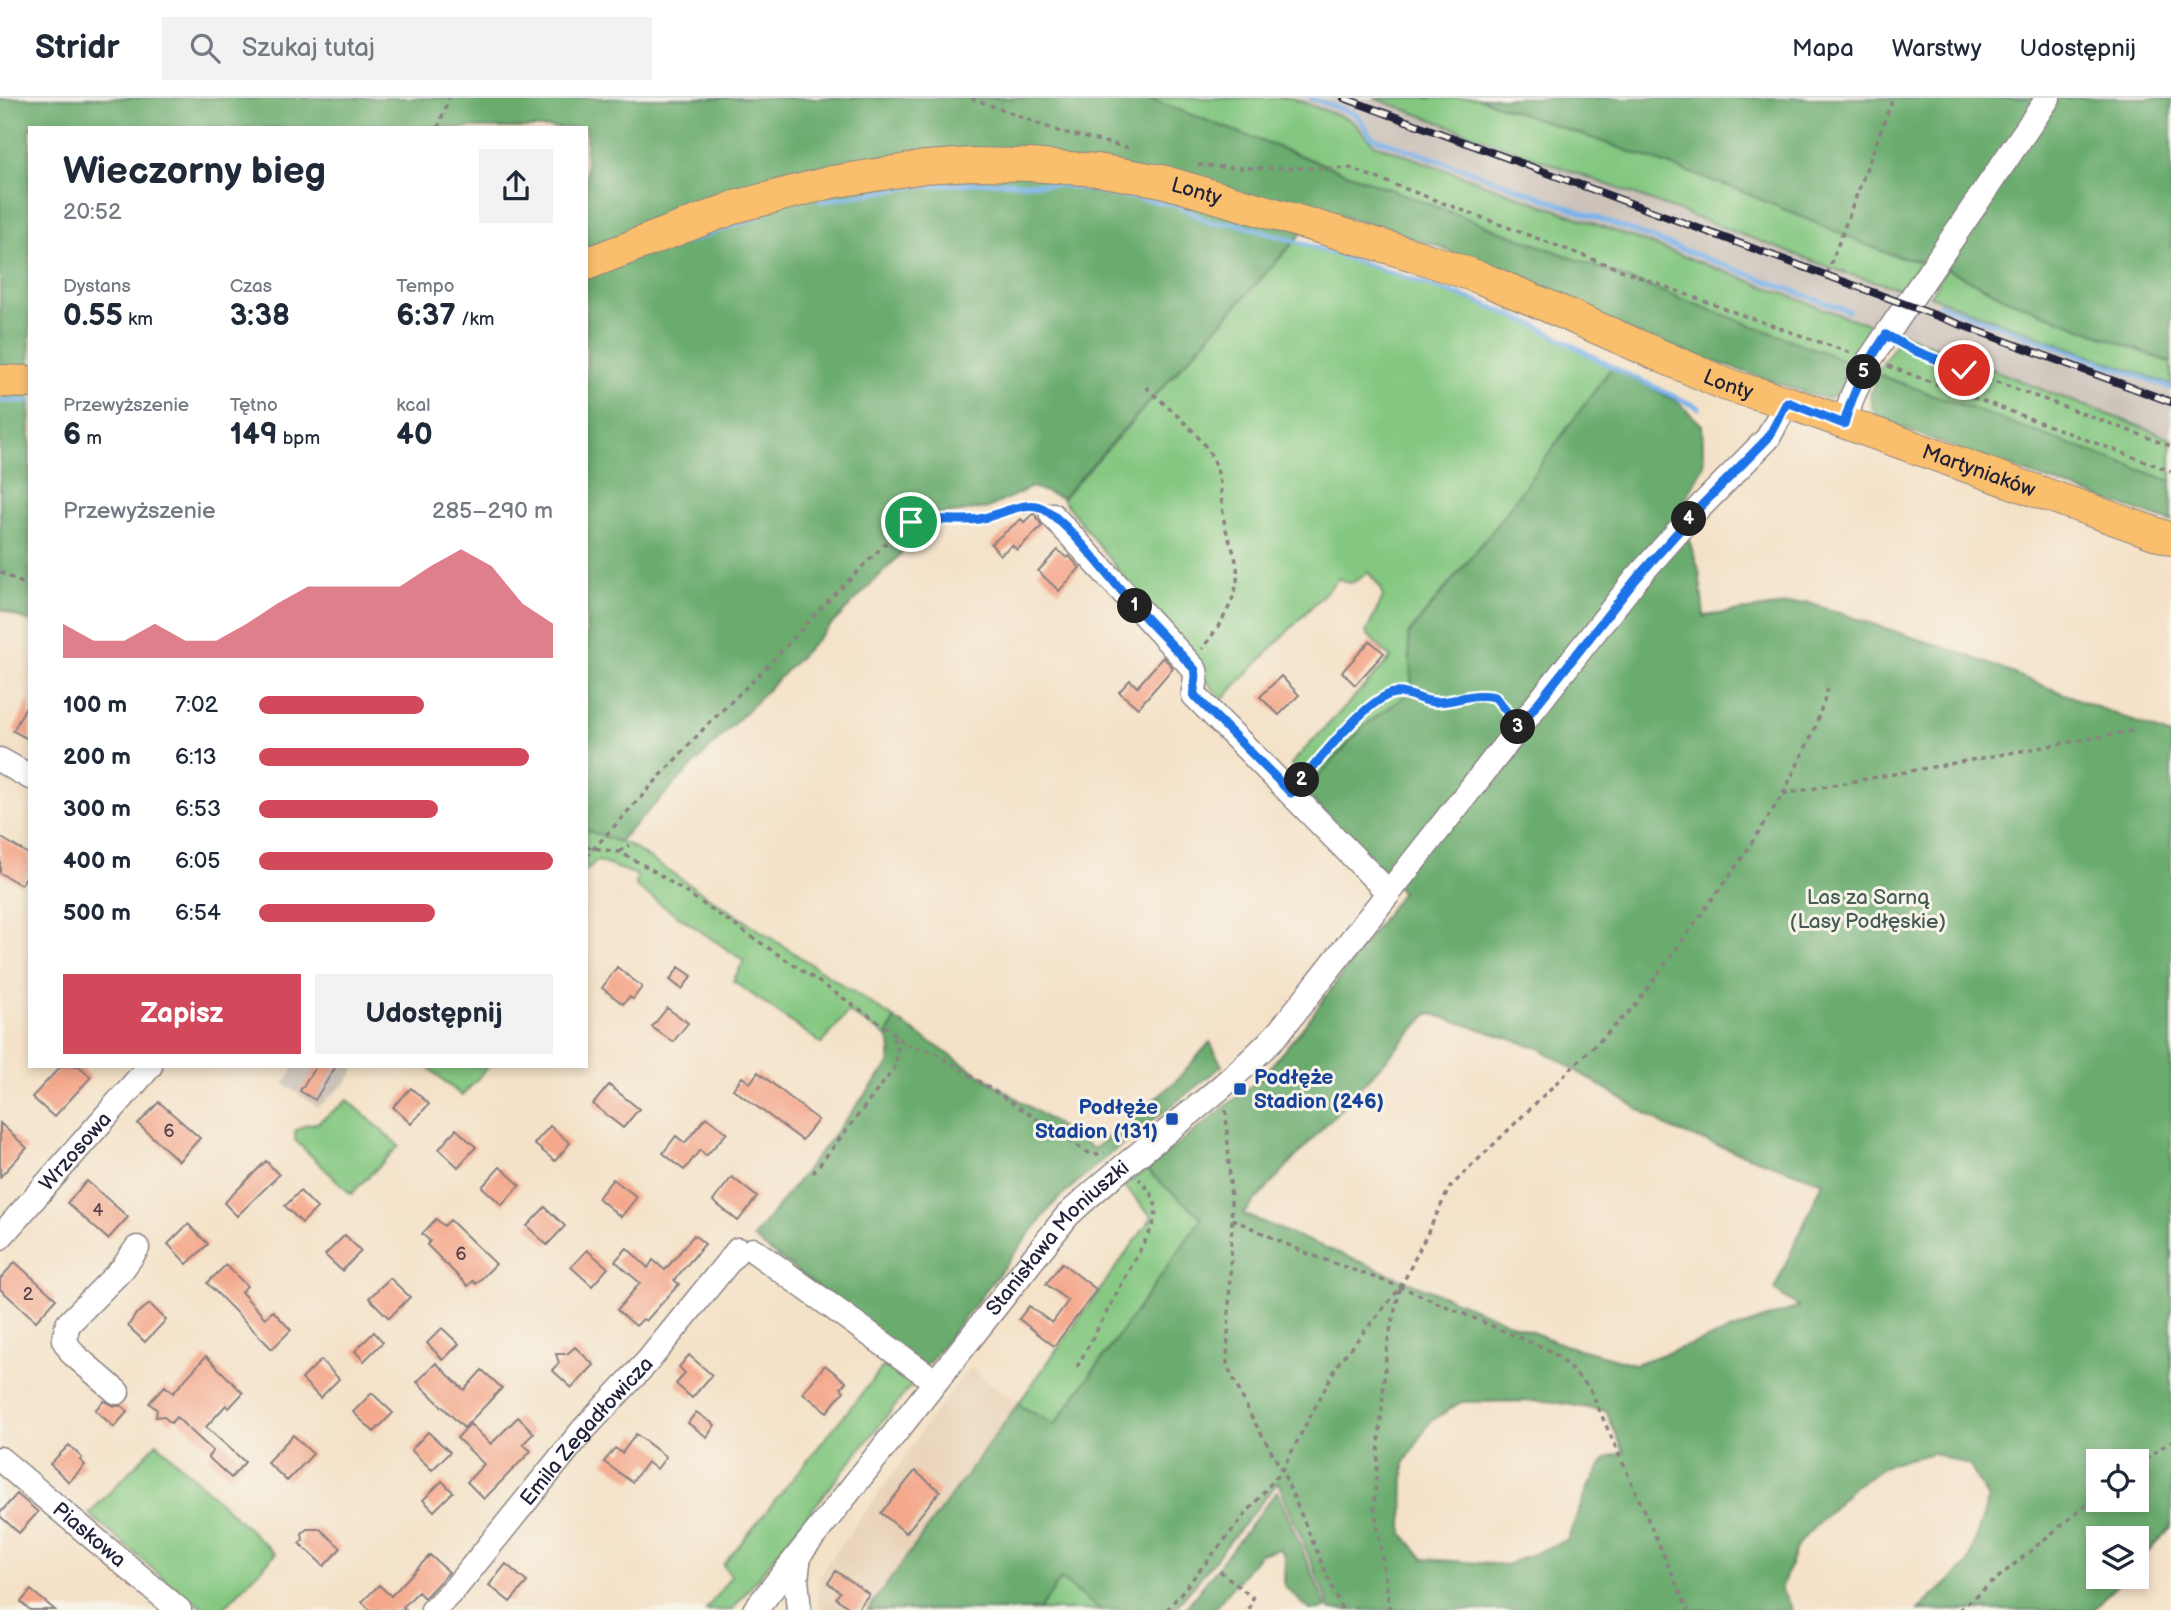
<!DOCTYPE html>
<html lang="pl">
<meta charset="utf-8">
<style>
:root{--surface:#fff;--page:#f2f2f3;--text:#1f2937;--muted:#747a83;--line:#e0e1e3;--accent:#d1495b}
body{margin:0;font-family:"Balsamiq Sans",sans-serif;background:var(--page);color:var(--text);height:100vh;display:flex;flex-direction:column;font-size:26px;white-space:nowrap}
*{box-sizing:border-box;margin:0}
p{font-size:23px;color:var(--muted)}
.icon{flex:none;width:38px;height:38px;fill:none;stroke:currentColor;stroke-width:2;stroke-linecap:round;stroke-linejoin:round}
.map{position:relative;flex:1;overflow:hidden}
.side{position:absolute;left:28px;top:28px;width:560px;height:942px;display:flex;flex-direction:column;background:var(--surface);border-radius:0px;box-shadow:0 4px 10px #0003}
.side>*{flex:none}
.fabs{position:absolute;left:2086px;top:1351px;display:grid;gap:14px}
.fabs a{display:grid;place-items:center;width:63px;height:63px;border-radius:0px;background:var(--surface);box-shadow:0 4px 10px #0003;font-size:35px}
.pin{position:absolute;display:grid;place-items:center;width:60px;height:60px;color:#fff;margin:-30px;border:4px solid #fff;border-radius:50%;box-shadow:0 2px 7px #0007}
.km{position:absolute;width:35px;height:35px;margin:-18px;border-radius:50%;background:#222;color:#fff;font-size:19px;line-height:35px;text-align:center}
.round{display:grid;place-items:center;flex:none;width:74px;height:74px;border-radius:0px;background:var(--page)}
.summary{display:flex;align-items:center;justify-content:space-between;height:119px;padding:0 35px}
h1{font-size:38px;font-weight:700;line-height:52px}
.stats{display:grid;grid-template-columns:repeat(3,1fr);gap:10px;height:119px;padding:7px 35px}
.stats div{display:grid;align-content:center}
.stats b{font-size:30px;font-weight:700}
.stats small{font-size:19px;font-weight:400}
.stats p{font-size:19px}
.chart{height:196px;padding:14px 35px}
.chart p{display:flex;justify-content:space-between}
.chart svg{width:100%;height:126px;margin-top:7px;fill:var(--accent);opacity:.7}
.primary-button{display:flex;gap:14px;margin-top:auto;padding:14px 35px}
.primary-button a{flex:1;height:80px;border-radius:0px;background:var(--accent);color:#fff;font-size:28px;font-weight:700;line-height:80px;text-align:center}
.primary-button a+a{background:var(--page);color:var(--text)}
ul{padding:0 35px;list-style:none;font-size:23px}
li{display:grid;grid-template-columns:112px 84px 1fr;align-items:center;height:52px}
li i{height:18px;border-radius:9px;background:var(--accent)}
header{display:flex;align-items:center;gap:42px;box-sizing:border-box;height:98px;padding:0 35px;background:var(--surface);border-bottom:2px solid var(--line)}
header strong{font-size:33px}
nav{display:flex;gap:38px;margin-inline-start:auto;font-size:24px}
.search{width:490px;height:63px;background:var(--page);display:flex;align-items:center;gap:18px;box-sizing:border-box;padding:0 24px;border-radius:0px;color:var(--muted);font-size:26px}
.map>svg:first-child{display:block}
.built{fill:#e9d3b8}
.industrial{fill:#ccc2b9}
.green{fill:#83c780;stroke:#52745e;stroke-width:2}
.forest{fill:#6aac6e;stroke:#466754;stroke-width:2;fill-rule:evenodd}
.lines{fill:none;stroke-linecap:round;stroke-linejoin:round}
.stream{stroke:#7ab3ea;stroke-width:5}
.building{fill:#f4a78b}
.minor-casing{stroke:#8b8282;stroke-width:27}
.major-casing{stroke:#8b8282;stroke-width:34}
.path{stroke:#8b8282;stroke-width:3.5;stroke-dasharray:5 5;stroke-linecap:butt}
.minor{stroke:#fff;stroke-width:24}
.major{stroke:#f9bf6d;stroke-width:32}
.rail-casing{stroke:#22223b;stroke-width:8}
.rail{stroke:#f7f3e8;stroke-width:5;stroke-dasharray:16;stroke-linecap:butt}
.route-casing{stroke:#fff;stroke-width:14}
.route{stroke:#1a73e8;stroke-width:9}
.transit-dot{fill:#1a4fb4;stroke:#f7f3e8;stroke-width:2.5}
.labels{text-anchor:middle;stroke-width:6;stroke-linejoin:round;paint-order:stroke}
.number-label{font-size:18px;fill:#56434f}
.street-label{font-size:21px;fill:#22223b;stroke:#f7f3e8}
.park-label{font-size:21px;fill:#445c53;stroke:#f7f3e8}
.transit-label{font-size:21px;font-weight:bold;fill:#164399;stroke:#f7f3e8;text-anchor:start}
</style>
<header>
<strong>Stridr</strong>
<div class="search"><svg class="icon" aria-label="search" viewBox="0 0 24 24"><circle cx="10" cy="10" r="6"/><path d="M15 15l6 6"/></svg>Szukaj tutaj</div>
<nav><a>Mapa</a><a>Warstwy</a><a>Udostępnij</a></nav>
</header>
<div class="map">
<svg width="2171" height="1512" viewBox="0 0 2171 1512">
<rect width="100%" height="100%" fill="#f7f3e8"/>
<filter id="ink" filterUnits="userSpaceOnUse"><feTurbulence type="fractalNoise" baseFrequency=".0143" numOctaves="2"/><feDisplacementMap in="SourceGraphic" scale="14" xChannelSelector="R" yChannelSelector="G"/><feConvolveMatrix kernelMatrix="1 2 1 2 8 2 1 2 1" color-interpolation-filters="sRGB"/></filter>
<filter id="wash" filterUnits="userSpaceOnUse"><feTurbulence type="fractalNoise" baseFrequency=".00686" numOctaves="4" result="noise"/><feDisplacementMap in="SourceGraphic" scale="28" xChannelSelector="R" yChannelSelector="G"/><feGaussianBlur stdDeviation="1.57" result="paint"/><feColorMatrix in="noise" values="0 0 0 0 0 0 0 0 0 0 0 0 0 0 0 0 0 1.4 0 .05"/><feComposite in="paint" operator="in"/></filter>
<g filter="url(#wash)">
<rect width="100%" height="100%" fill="#f4e2c8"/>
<path class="built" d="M970 1269 1018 1306 868 1512H821L818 1507V1493L819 1480 825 1468 897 1371 923 1330Z"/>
<path class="industrial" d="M1291 0H1374L1848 176 1930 198 2171 287V340L2046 293 1902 235 1846 219 1656 148 1374 46 1351 22Z
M295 968H357L346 985 318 1009 284 986Z"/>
<path class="green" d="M1147 0H1291L1351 22 1374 46 1656 148 1846 219 1876 228 1846 279 1843 262Z
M1374 0H1478L1736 91 1884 154 1920 164 1902 191 1848 176Z
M1295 143 1477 203 1539 229 1612 269 1490 436 1408 536 1412 593 1364 628 1304 694 1291 666 1391 560 1366 535 1383 499 1381 490 1368 474C1357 482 1351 490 1339 480L1222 602 1062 401Z
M1946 170 2007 201 2171 265V287L1930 198Z
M1902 235 2046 293 2171 340V383L1876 276Z
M586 732 629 747 895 921 887 938 848 914 822 946 733 883 744 863 636 789 637 777 597 763 586 773Z
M426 968H489L462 998Z
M348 1002 399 1048 351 1096 295 1042V1033L305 1027 317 1025Z
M1146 1072 1203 1120 1054 1327 1018 1306 1152 1119 1124 1088Z
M887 1264 914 1284 732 1512H706L731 1478 723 1467Z
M157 1345 275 1456 222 1512H206L177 1492 89 1416Z
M1061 1481 1100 1512H1039Z"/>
<path class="forest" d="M0 0H1147L1844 262C1846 282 1847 290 1828 301L1812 297 1648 241 1437 148 1323 112 1062 400 1032 389 988 410 939 417 618 744 586 732V30H30V524L0 511Z
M1478 0H2171V265L2007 201 1946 170 1884 154 1736 91Z
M1612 269 1678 304 1702 327 1704 367 1679 413 1699 472 1704 518 1806 504 1961 555 2171 638V1429L2137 1466V1440H2098V1479H2124L2093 1512H1918L1968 1466 1988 1401 1970 1368 1934 1355 1890 1365 1853 1389 1798 1446 1781 1491 1792 1512H1331L1278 1384 1174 1512H1100L1061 1481 1039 1512H868L1018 1306 1055 1327 1202 1120 1146 1072 1261 980 1305 927 1402 794 1304 694 1364 628 1412 593 1408 537 1490 436ZM1429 915 1539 950 1673 1032 1823 1084 1774 1192 1799 1209 1635 1266 1564 1247 1243 1116ZM1548 1303 1606 1313 1624 1354 1606 1360 1590 1385 1567 1442 1506 1467 1424 1461 1403 1436 1404 1366 1430 1324 1461 1304ZM2098 1363H2137V1402H2098Z
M1876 276 2171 383V424L1971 356 1880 322C1866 306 1870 294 1876 276Z
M895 921 1094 1051 1175 984 1210 944 1222 968 1095 1068 1054 1105 928 1266 921 1268 753 1140 889 966 891 950 887 938Z
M1277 1393 1327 1510 1310 1512 1284 1488 1285 1458 1280 1451 1260 1456 1213 1512H1184Z"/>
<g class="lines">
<path class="stream" d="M1311 0 1357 17 1372 39 1476 75 1848 213
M821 103 918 88 995 84 1062 87 1177 107 1211 125H1234L1295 143 1477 203 1539 229 1612 269 1699 310
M684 145 760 118
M1940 206 2171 290
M0 303H30"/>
</g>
<g id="blocks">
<path class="building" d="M1034 415 1042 428 1017 452 1012 447 1000 457 991 446 1021 421 1024 424Z
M1058 452 1067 460 1069 458 1080 470 1059 493 1038 473Z
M1370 543 1384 555 1355 587 1342 574Z
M1163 559 1173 570 1138 610 1119 594 1130 582 1137 589Z
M1281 578 1299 597 1279 617 1260 599Z
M30 601V642L13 633Z
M0 739 30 757V772L21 787 0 775Z
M617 869 642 889 633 901 629 899 623 906 602 890Z
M679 869 692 878 682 891 670 882Z
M667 910 688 925 673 944 652 929Z
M61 968H79L91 979 54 1019 32 999Z
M316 968H336L315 1002 300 993Z
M758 974 818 1022 802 1042 733 991 742 979 750 985Z
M609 987 639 1011 623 1030 593 1006Z
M411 990 429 1006 411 1026 393 1009Z
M159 1004 200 1040 179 1063 138 1026Z
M706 1019 727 1035 706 1058 700 1052 684 1072 663 1055 676 1038 685 1045Z
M0 1025 27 1050 0 1079Z
M550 1028 570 1045 555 1063 534 1046Z
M456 1031 476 1049 458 1069 439 1051Z
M266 1063 279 1077 237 1118 224 1105Z
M500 1069 520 1087 502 1107 482 1089Z
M732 1079 757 1099 738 1123 713 1103Z
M613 1081 637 1099 621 1119 598 1100Z
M87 1083 128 1119 108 1141 67 1105Z
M300 1093 317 1110 302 1125 285 1108Z
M545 1109 565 1128 547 1147 527 1128Z
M436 1121 444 1128 450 1122 496 1166 476 1186 473 1183 468 1188 427 1147 430 1143 422 1136Z
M188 1126 208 1146 187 1166 168 1146Z
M345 1137 361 1153 342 1173 325 1157Z
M694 1137 705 1146 674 1182 679 1186 646 1223 643 1221 636 1228 617 1212 640 1185 615 1163 627 1150 648 1170 653 1162 665 1172Z
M587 1152 608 1170 592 1188 571 1169Z
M15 1164 56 1201 36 1223 0 1191V1181Z
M1062 1165 1097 1192 1054 1248 1019 1221 1029 1208 1052 1225 1068 1203 1046 1186Z
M226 1167 247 1188 241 1194 265 1220 273 1213 291 1232 272 1251 207 1185Z
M390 1180 410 1199 389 1220 369 1200Z
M150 1206 166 1222 145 1244 128 1228 136 1216Z
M442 1230 459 1246 443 1262 427 1245Z
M374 1234 383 1244 364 1263 355 1253Z
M575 1249 594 1267 572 1290 552 1272 559 1265 556 1256H567Z
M689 1257 712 1277 692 1300 676 1286 685 1275 679 1269Z
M206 1258 243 1295 229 1310 226 1307 206 1329 245 1364 231 1380 208 1359 213 1353 176 1319 171 1325 163 1318 156 1319 157 1312 149 1305 165 1288 173 1295Z
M321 1262 339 1281 320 1300 302 1281Z
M436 1265 464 1292 482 1272 502 1290 464 1330 417 1284Z
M825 1267 846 1284 841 1290 844 1293 827 1314 803 1295Z
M372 1295 393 1315 374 1334 353 1314Z
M104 1303 114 1308H122L128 1313 114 1329 95 1312Z
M696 1314 715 1327 707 1339 688 1325Z
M518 1319 534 1335 523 1346 531 1353 484 1401 467 1384 484 1366 457 1340 470 1326 491 1346Z
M428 1334 450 1354 432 1372 411 1352Z
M636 1336 666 1359 657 1371 647 1364 632 1384 604 1364 615 1350 622 1355Z
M293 1337 313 1356 287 1383 267 1364Z
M69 1347 82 1360 80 1362 85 1367 69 1384 50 1366Z
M915 1373 940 1393 906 1435 881 1415Z
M442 1383 453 1394 434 1413 423 1402Z
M17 1396 38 1414 19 1435 0 1418V1415Z
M307 1431H320L341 1450 324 1468 299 1445 303 1442 302 1435Z
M430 1457 449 1474 424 1500 418 1494 403 1509 406 1512H370L362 1504 379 1487 391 1498Z
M506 1466 527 1484 510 1504 489 1487Z
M836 1473 869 1496 857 1512H852L836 1500 840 1494 828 1485Z
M31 1492 55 1512H30L21 1504Z"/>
</g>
</g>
<g filter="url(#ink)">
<use href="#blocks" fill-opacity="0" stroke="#8b8282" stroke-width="2"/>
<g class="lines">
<defs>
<g id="minor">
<path d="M1844 326 1852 299 1870 261 2048 0"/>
<path d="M1052 417 1195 572C1198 582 1193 587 1194 597L1389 795"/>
<path d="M0 662 30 679"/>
<path id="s1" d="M0 1139 150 968"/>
<path d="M753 1152 935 1283"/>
<path d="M117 1294 73 1256 64 1242 68 1226 123 1170 137 1150"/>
<path id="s2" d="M0 1361 179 1512"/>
<path id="s3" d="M433 1512 456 1489 583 1332 648 1263 738 1152"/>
<path id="s4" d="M755 1512 1067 1118C1135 1053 1215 1003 1279 934L1636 481 1700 409 1768 340 1787 304"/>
<path d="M799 1512 796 1481 799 1457"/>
</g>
<g id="major">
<path id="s5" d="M586 166 738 108 832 84 925 69 972 66 1030 67 1097 72 1162 83 1417 158 1481 180 1543 206 1727 287 1787 304 2171 441"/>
<path d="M0 283 30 284"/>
</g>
</defs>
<use href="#minor" class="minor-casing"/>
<use href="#major" class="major-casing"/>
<path class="path" d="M971 0 1058 33 1133 51
M438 30 449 0
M1198 67 1236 70H1350L1728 212 1851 255
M1827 176 1893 0
M1903 247 1964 272 2171 348
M1888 268 2171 373
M1146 289C1167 309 1199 334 1212 359 1223 380 1220 401 1224 422 1226 438 1235 452 1237 469 1241 497 1219 529 1202 551
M0 474 30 489
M1304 681C1323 658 1364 603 1392 595 1407 591 1424 606 1444 604 1467 601 1490 587 1506 612
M1783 696 2137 632
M586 749 619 754 651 771 889 931 905 947 934 954 1092 1057 1105 1055
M619 754 629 747
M586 759 708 626 762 574 822 509 895 436 911 424 926 421H981L1028 408H1034
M1226 1012 1232 1121 1227 1267 1251 1318 1282 1372 1342 1512
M813 1075 894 971 898 953 891 935
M1232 1121 1306 1155 1401 1189 1553 1254 1589 1289 1688 1512
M1077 1269 1152 1130C1160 1107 1155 1098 1139 1081
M2137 1367 2171 1343
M1220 1473 1253 1500 1249 1512
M1167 1512 1282 1372 1339 1264 1401 1189 1450 1089 1634 909 1740 763 1783 696 1814 633 1828 590
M1390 1512 1374 1407 1387 1246 1400 1191
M1959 1512 2098 1397"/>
<use href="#minor" class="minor"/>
<use href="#major" class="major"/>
<defs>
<path id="rail" d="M1344 0 2171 304"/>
</defs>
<use href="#rail" class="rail-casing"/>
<use href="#rail" class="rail"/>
</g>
</g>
<g class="lines" filter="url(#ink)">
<defs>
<path id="route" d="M911 424C934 419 956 424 979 421 997 418 1019 405 1036 408 1059 412 1109 479 1126 498 1148 524 1173 547 1195 572 1198 582 1193 587 1194 597L1291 695C1311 673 1367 598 1395 595 1409 593 1421 604 1436 604 1459 604 1468 594 1495 599L1519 629 1636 481 1700 409 1768 340 1787 304 1844 326C1853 293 1867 265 1886 237L1913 252 1964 272"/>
</defs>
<use href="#route" class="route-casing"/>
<use href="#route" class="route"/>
</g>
<g class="transit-dot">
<rect x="1233" y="984" width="14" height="14" rx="3.5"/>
<rect x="1165" y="1014" width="14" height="14" rx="3.5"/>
</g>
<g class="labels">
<g class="number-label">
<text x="169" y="1039">6</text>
<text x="98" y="1118">4</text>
<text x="461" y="1162">6</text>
<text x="28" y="1202">2</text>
</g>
<g class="street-label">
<text dy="7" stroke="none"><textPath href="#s5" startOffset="628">Lonty</textPath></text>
<text dy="7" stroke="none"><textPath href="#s5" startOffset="1195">Lonty</textPath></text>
<text dy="7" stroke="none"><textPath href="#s5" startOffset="1460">Martyniaków</textPath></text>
<text dy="7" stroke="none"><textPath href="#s1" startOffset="114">Wrzosowa</textPath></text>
<text dy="7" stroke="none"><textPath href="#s4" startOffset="480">Stanisława Moniuszki</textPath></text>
<text dy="7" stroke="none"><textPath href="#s3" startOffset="236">Emila Zegadłowicza</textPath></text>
<text dy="7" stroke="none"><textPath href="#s2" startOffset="117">Piaskowa</textPath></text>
</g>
<g class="park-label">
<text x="1868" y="806">Las za Sarną<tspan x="1868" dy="24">(Lasy Podłęskie)</tspan></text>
</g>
<g class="transit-label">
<text x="1254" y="986">Podłęże<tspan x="1254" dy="24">Stadion (246)</tspan></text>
<text x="1158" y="1016" text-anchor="end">Podłęże<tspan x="1158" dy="24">Stadion (131)</tspan></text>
</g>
</g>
</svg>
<div class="fabs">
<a><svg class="icon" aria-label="locate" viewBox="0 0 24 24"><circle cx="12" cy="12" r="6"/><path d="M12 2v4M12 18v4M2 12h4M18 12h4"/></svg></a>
<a><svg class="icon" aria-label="layers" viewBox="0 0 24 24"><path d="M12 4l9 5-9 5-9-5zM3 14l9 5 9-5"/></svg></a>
</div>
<div class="pin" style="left:911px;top:424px;background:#1e9e55"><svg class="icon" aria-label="arrive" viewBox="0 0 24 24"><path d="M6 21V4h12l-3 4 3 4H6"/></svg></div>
<div class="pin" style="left:1964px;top:272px;background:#d93025"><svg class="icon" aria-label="check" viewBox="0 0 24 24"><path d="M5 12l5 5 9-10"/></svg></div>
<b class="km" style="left:1135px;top:508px">1</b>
<b class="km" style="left:1302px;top:682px">2</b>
<b class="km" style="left:1518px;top:629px">3</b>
<b class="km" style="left:1689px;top:421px">4</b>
<b class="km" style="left:1864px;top:274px">5</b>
<section class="side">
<div class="summary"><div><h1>Wieczorny bieg</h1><p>20:52</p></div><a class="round"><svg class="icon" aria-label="share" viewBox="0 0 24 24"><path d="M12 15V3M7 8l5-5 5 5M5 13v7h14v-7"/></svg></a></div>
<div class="stats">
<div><p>Dystans</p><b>0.55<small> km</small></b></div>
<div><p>Czas</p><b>3:38</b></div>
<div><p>Tempo</p><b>6:37<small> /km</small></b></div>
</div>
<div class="stats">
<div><p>Przewyższenie</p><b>6<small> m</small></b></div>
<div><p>Tętno</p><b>149<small> bpm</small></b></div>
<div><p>kcal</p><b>40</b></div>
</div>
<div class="chart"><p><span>Przewyższenie</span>285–290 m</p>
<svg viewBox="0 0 160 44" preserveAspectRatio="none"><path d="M0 44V32L10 38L20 38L30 32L40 38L50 38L60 32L70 25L80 19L90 19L100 19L110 19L120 12L130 6L140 12L150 25L160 32V44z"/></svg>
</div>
<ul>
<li><b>100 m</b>7:02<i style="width:56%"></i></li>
<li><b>200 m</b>6:13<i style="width:92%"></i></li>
<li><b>300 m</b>6:53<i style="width:61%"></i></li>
<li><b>400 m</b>6:05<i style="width:100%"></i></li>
<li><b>500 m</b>6:54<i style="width:60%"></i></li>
</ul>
<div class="primary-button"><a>Zapisz</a><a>Udostępnij</a></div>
</section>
</div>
